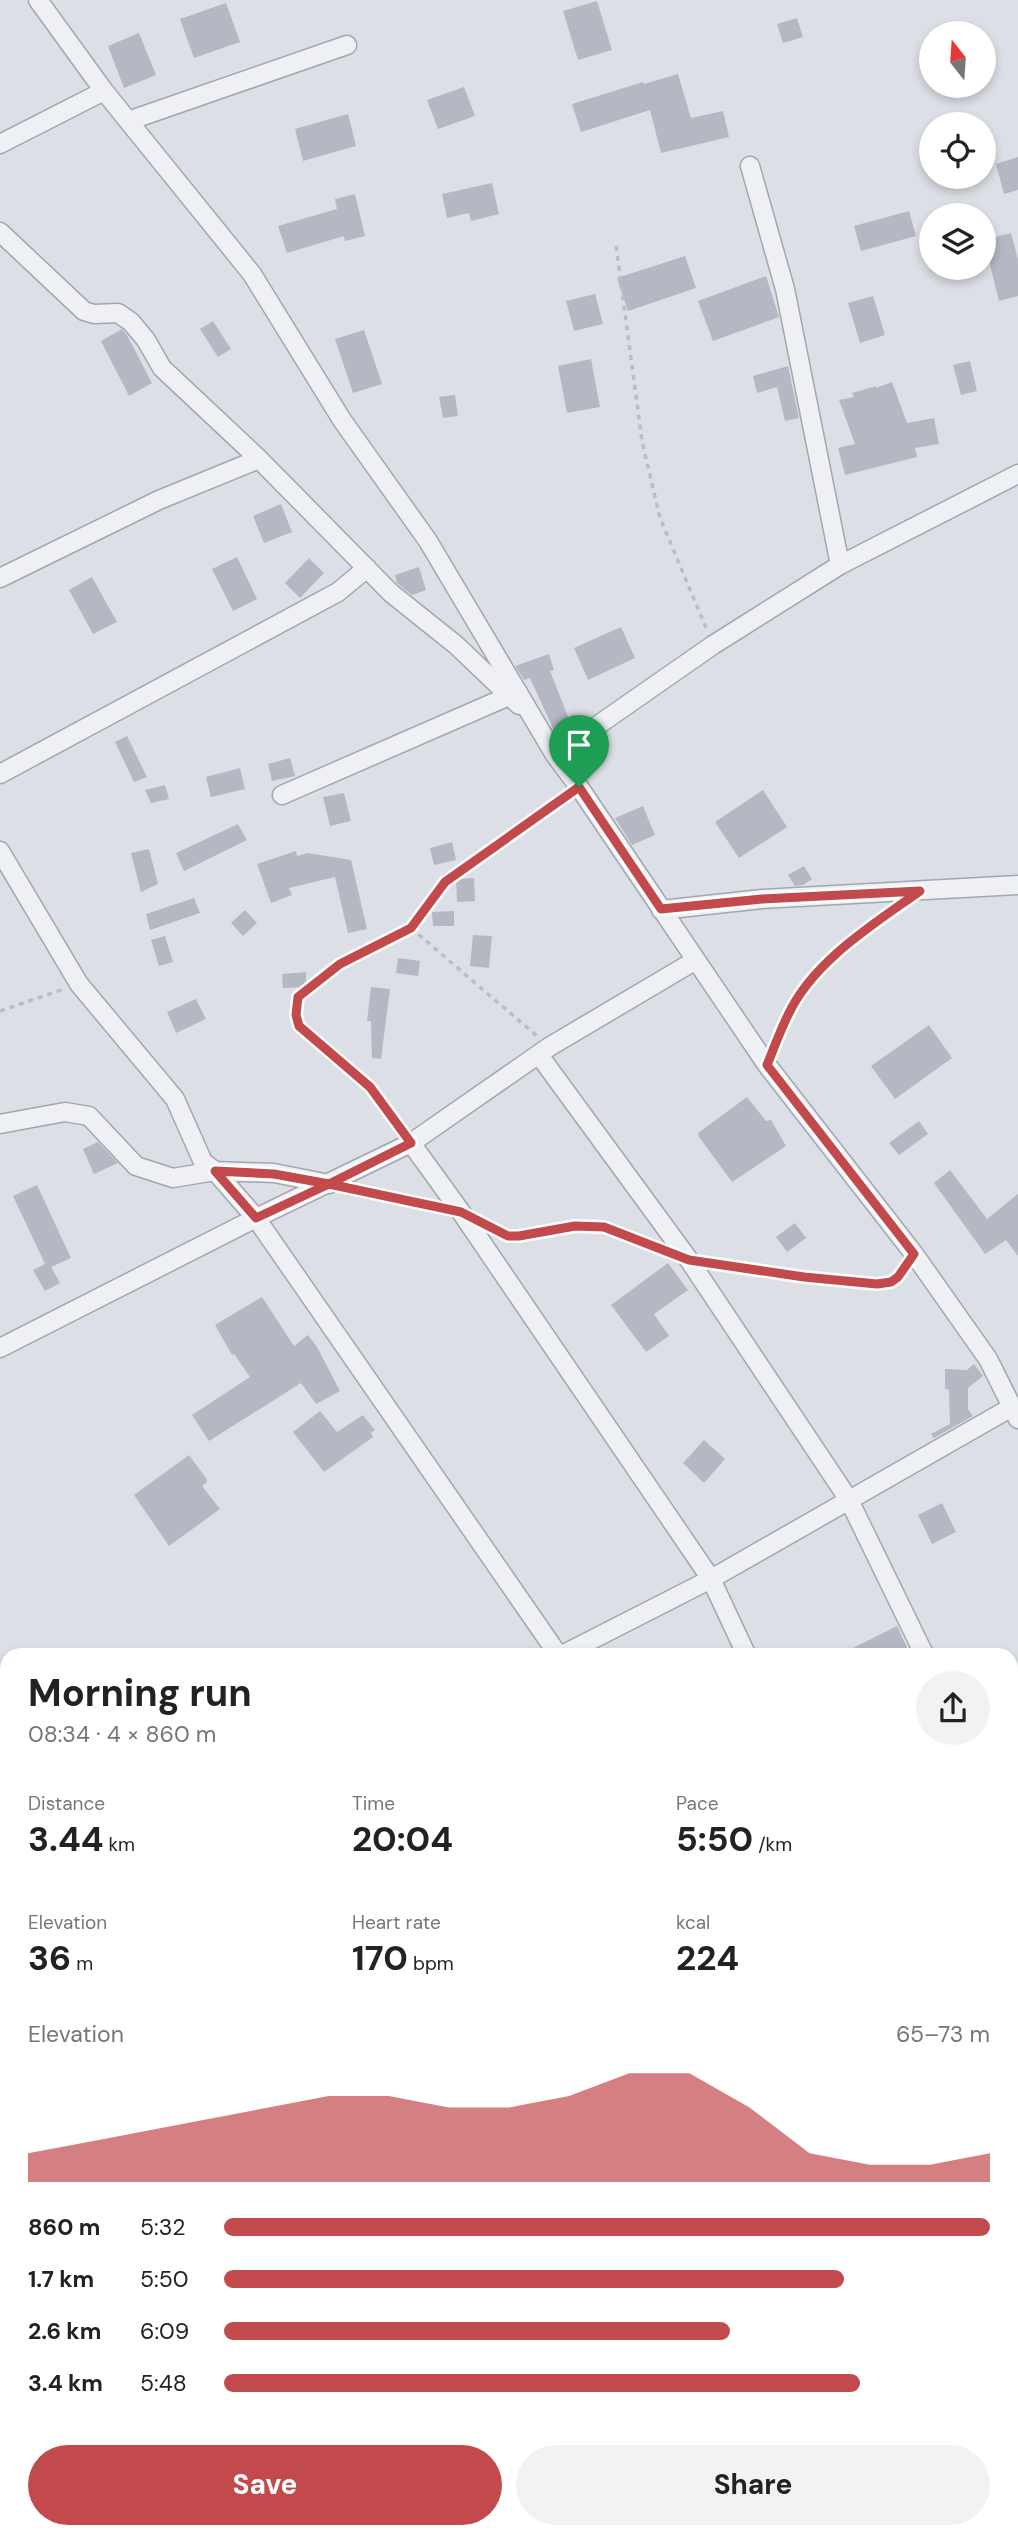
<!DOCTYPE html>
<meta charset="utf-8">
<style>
:root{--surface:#fff;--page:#f2f2f2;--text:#222;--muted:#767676;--accent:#c24a4c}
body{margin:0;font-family:"DM Sans",sans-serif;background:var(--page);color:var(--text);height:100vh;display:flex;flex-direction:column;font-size:26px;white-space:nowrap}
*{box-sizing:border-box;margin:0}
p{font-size:23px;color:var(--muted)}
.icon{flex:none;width:38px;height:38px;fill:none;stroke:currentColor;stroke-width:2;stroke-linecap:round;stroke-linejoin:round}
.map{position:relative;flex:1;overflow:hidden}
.sheet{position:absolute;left:0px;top:1648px;width:1018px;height:891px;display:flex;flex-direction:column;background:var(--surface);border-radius:21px 21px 0 0;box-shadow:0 4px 10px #0003}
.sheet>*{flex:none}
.needle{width:46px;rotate:343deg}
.controls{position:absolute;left:919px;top:21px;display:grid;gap:14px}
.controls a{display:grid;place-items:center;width:77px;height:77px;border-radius:50%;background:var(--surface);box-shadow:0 4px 10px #0003;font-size:35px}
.pin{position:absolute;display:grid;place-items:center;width:60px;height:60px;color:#fff;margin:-72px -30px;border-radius:50% 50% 50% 0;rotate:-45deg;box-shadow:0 0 7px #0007}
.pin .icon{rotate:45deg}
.round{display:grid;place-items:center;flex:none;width:74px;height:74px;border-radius:37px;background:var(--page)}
.headline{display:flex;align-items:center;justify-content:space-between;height:119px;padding:0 28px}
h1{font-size:38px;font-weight:700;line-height:52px}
.metrics{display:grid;grid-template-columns:repeat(3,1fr);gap:10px;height:119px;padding:7px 28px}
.metrics div{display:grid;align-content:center}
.metrics b{font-size:35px;font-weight:700}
.metrics small{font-size:19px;font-weight:400}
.metrics p{font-size:19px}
.chart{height:196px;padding:14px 28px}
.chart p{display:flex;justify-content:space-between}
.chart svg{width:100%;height:126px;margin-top:7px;fill:var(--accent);opacity:.7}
.action{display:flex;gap:14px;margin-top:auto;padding:14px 28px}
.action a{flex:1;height:80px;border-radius:42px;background:var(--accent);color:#fff;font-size:28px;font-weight:700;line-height:80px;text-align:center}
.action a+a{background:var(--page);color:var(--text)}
ul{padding:0 28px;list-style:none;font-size:23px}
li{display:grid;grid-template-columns:112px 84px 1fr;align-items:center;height:52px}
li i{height:18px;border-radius:9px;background:var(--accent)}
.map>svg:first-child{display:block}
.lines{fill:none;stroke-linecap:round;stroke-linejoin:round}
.stream{stroke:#9aa9c3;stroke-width:5}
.building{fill:#b5b8c2}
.minor-casing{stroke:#a3a6af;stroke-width:21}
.path{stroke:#bbbdc4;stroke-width:3.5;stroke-dasharray:5 5;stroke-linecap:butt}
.minor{stroke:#eff0f4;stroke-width:18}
.route-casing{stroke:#fff;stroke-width:14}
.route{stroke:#c24a4c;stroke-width:9}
</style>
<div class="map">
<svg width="1018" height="2539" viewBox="0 0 1018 2539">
<rect width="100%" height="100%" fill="#dddfe6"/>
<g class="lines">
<path class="stream" d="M0 2059 7 2061"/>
</g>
<path class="building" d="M597 1 612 50 578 60 563 11Z
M226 3 240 42 194 58 180 19Z
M797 18 803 37 783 43 777 24Z
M139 33 156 75 124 88 108 46Z
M678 74 691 118 723 111 729 137 661 153 650 110 581 132 572 104 643 82 644 84Z
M464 87 475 116 438 129 427 100Z
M348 114 356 146 303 161 295 129Z
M1018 157V190L1004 194 996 164Z
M492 183 499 214 471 221 469 213 447 218 442 194Z
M355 194 365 236 345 241 344 236 287 253 278 226 337 209 335 199Z
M909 211 916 236 861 251 854 226Z
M1011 233 1018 260V296L999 301 984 240Z
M685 256 696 288 628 311 617 278Z
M766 276 779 317 713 341 698 301Z
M595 294 603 324 574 331 566 301Z
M873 296 885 335 860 343 848 303Z
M213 321 231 349 218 357 200 329Z
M122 329 127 335 152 383 129 396 101 341Z
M364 330 382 384 353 393 335 339Z
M591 359 600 407 567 413 558 366Z
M970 361 977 391 961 395 953 365Z
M788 366 799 418 785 421 777 387 757 393 753 376Z
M892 382 907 423 934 418 939 444 915 448 917 457 845 475 838 448 855 444 839 400 854 397 852 393 876 386V388Z
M455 395 458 416 443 418 439 397Z
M281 504 292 532 264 543 253 516Z
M237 557 257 599 233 611 212 569Z
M309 558 324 573 300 598 285 583Z
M419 567 426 590 412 595 397 583 395 575Z
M92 577 117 622 93 634 69 590Z
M621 627 635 658 588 680 574 648Z
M549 654 554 670 550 671 573 729 557 737 530 678 524 680 515 666Z
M127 736 147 777 134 782 115 742Z
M290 758 295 776 272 781 268 764Z
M240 768 245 789 211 797 206 777Z
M165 785 169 799 151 803 145 790Z
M763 790 787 827 739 858 715 822Z
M344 793 351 821 330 826 323 797Z
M643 806 655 835 632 845 615 818Z
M238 824 247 840 184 871 176 853Z
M452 842 456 860 434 865 430 848Z
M149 849 158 884 141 892 131 853Z
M296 851 297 856 308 853 351 860 367 929 348 933 335 877 289 888 292 895 271 903 257 864Z
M804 866 812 879 803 885 795 886 788 875Z
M474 878 475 901 457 902 456 879Z
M194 898 200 913 150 930 146 914Z
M245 910 257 923 243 936 231 923Z
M454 911V926H433L432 912Z
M473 935 492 936 489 968 470 966Z
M165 936 173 962 159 966 151 940Z
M398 958 420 961 418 976 396 973Z
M306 972V987L283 988 282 974Z
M371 987 390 989 381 1059 372 1058 371 1021H367Z
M196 999 206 1019 176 1033 167 1012Z
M929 1025 952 1058 895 1099 871 1066Z
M747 1097 766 1121 771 1120 786 1146 732 1182 699 1137 698 1133Z
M919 1121 928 1134 899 1155 889 1143Z
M98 1142 118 1163 94 1174 83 1149Z
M950 1170 987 1219 1018 1194V1256L1006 1240 985 1254 934 1183Z
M37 1185 71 1258 51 1267 60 1283 45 1291 33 1270 45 1264 13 1196Z
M795 1223 806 1238 787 1252 776 1237Z
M668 1263 688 1290 654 1314 669 1336 646 1352 611 1305Z
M262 1297 294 1346 308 1335 317 1347 340 1391 316 1404 301 1383 209 1441 192 1415 250 1377 234 1354 232 1355 215 1325Z
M974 1364 983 1376 968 1388V1409L973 1416 934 1438 931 1434 950 1424 949 1390 945 1389V1369L967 1370Z
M320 1411 337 1432 363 1415 375 1430 371 1433 373 1437 324 1472 293 1432Z
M704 1440 725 1459 704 1483 683 1463Z
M189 1455 206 1478 207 1482 202 1486 220 1509 169 1546 134 1495Z
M942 1503 956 1532 932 1544 918 1515Z
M897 1626 911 1656H837Z"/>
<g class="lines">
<defs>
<path id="minor" d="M38 0 104 91 252 274 342 420 428 541 555 755 579 787 767 1065 914 1254 988 1359 1018 1419
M128 121 347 45
M0 144 104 91
M750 166 785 289 840 565
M0 232 84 311 94 314 118 313 131 322 146 340 162 368 259 459 391 593 456 645 519 705
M0 578 159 500 259 459
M555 755 713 645 840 565 1018 474
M0 774 338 592 367 568
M282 795 518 692
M0 851 79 984 175 1099 203 1162 215 1171 256 1218 559 1656
M661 910 762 899 1018 885
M539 1055 689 1260 849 1500 925 1656
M0 1124 65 1112 89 1116 136 1166 173 1178 215 1171 274 1173 329 1184
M411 1143 461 1212 711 1579 747 1656
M0 1348 256 1218 411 1143 549 1047 696 960
M560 1656 711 1579 1012 1407
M1012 1832 1018 1846
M0 1910 7 1911
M1012 2077 1018 2074
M1012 2243 1018 2248
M713 2532 714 2539"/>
</defs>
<use href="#minor" class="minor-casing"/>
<path class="path" d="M616 246 642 441 660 518 707 630
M411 928 537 1036
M0 1011 64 989
M775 1047C779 1036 783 1023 789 1012 814 969 853 939 893 911
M401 1129 370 1087 299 1026 296 1015 298 997 340 964 411 928 445 882 566 797
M355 1189 434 1206
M495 1231C523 1242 549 1227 577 1226 606 1225 630 1237 657 1247
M711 1263 877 1285 891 1282 903 1270
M0 1666 7 1672"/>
<use href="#minor" class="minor"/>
</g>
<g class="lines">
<defs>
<path id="route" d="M579 787 445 882 411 928 340 964 298 997 296 1015 299 1026 370 1087 411 1143 329 1184 274 1174 215 1171 256 1218 329 1184 461 1212 508 1236H519L575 1226 604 1227 689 1260 804 1277 877 1284 891 1282 898 1277 914 1254 767 1065C774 1048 780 1031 788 1015 813 961 874 924 920 891L762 899 661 909 579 787"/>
</defs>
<use href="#route" class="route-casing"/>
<use href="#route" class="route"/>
</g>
</svg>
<div class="controls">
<a><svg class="needle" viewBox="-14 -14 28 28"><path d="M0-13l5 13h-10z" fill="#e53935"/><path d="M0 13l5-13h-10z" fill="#767676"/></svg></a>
<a><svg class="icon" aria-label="locate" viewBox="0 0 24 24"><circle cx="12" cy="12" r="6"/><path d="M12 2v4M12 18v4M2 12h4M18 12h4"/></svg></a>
<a><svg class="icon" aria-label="layers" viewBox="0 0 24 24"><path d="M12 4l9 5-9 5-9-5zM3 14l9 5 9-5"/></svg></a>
</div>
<div class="pin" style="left:579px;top:787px;background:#1e9e55"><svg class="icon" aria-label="arrive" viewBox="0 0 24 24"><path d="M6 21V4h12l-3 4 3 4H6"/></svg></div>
<section class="sheet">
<div class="headline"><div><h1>Morning run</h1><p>08:34 · 4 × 860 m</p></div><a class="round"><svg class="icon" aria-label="share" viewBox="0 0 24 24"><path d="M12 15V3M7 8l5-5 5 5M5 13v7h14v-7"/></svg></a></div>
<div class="metrics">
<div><p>Distance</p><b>3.44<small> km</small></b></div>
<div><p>Time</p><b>20:04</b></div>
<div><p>Pace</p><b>5:50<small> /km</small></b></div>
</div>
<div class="metrics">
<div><p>Elevation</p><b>36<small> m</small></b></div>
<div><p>Heart rate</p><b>170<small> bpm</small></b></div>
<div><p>kcal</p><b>224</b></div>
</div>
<div class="chart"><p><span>Elevation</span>65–73 m</p>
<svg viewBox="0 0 160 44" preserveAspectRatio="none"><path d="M0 44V34L10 30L20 26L30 22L40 18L50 14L60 14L70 18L80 18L90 14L100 6L110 6L120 18L130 34L140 38L150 38L160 34V44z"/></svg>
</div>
<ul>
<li><b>860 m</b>5:32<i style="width:100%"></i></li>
<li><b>1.7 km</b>5:50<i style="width:81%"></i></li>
<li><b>2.6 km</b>6:09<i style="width:66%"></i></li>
<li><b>3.4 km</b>5:48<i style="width:83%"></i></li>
</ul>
<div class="action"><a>Save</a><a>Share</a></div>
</section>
</div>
